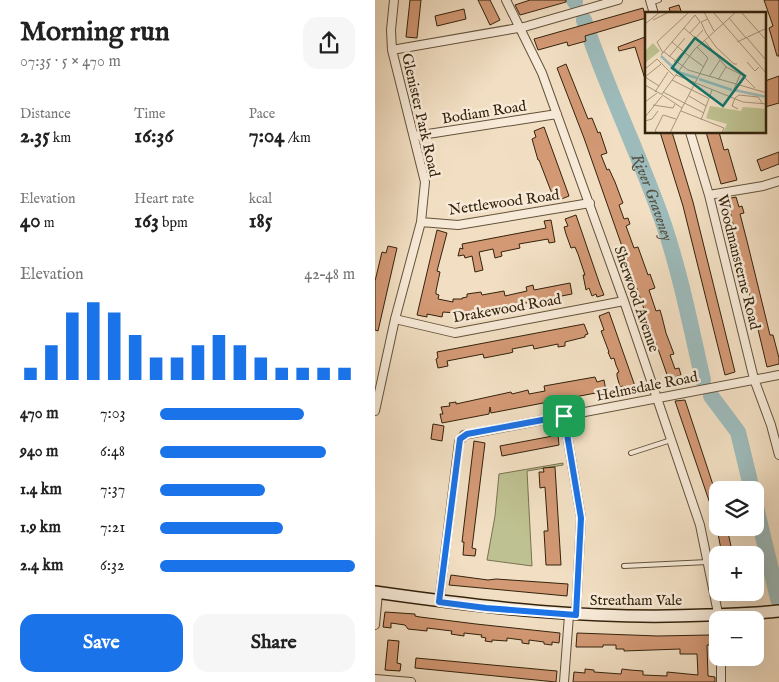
<!DOCTYPE html>
<meta charset="utf-8">
<style>
:root{--surface:#fff;--page:#f6f6f6;--text:#222;--muted:#767676;--accent:#1a73e8}
body{margin:0;font-family:"IM FELL English",serif;background:var(--page);color:var(--text);height:100vh;display:flex;flex-direction:column;font-size:19px;white-space:nowrap}
*{box-sizing:border-box;margin:0}
p{font-size:16px;color:var(--muted)}
.icon{flex:none;width:28px;height:28px;fill:none;stroke:currentColor;stroke-width:2;stroke-linecap:round;stroke-linejoin:round}
.map{position:relative;flex:1;overflow:hidden}
.side{display:flex;flex-direction:column;background:var(--surface);width:375px}
.side>*{flex:none}
.tools{position:absolute;left:334px;top:481px;display:grid;gap:10px}
.tools a{display:grid;place-items:center;width:55px;height:55px;border-radius:10px;background:var(--surface);box-shadow:0 5px 20px #0002;font-size:25px}
.pin{position:absolute;display:grid;place-items:center;width:42px;height:42px;color:#fff;margin:-21px;border-radius:10px;box-shadow:0 2px 8px #0006}
.round{display:grid;place-items:center;flex:none;width:52px;height:52px;border-radius:15px;background:var(--page)}
.head{display:flex;align-items:center;justify-content:space-between;height:85px;padding:0 20px}
h1{font-size:28px;font-weight:800;line-height:38px}
.stats{display:grid;grid-template-columns:repeat(3,1fr);gap:8px;height:85px;padding:5px 20px}
.stats div{display:grid;align-content:center}
.stats b{font-size:21px;font-weight:800}
.stats small{font-size:14px;font-weight:400}
.stats p{font-size:14px}
.chart{height:140px;padding:10px 20px}
.chart p{display:flex;justify-content:space-between}
.chart svg{width:100%;height:90px;margin-top:5px;stroke:var(--accent);stroke-width:6}
.primary-button{display:flex;gap:10px;margin-top:auto;padding:10px 20px}
.primary-button a{flex:1;height:58px;border-radius:15px;background:var(--accent);color:#fff;font-size:20px;font-weight:800;line-height:58px;text-align:center}
.primary-button a+a{background:var(--page);color:var(--text)}
ul{padding:0 20px;list-style:none;font-size:16px}
li{display:grid;grid-template-columns:80px 60px 1fr;align-items:center;height:38px}
li i{height:12px;border-radius:6px;background:var(--accent)}
main{display:flex;flex:1;min-height:0}
.map>svg:first-child{display:block}
.green{fill:#bec191;stroke:#78724e}
.lines{fill:none;stroke-linecap:round;stroke-linejoin:round}
.river{stroke:#9dbbbb;stroke-width:16}
.building{fill:#d39975;stroke:#33230c}
.service-casing{stroke:#63523a;stroke-width:6}
.minor-casing{stroke:#63523a;stroke-width:10}
.secondary-casing{stroke:#33230c;stroke-width:14}
.service{stroke:#f7ead8;stroke-width:4}
.minor{stroke:#f7ead8;stroke-width:8}
.secondary{stroke:#f7ead8;stroke-width:11}
.route-casing{stroke:#fff;stroke-width:10}
.route{stroke:#1a73e8;stroke-width:6}
.labels{text-anchor:middle;stroke-width:5;stroke-linejoin:round;paint-order:stroke}
.street-label{font-size:15px;fill:#33230c;stroke:#f7ead8}
.water-label{font-size:16px;font-style:italic;fill:#535141;stroke:#f7ead8}
.inset-river{fill:none;stroke:#9dbbbb;stroke-width:2.5}
.inset-road{fill:none;stroke:#a6947a;stroke-width:1}
.view{fill:#0f766e;fill-opacity:0.15;stroke:#0f766e;stroke-width:2.5}
.inset-edge{fill:none;stroke:#33230c;stroke-width:2.5}
</style>
<main>
<section class="side">
<div class="head"><div><h1>Morning run</h1><p>07:35 · 5 × 470 m</p></div><a class="round"><svg class="icon" aria-label="share" viewBox="0 0 24 24"><path d="M12 15V3M7 8l5-5 5 5M5 13v7h14v-7"/></svg></a></div>
<div class="stats">
<div><p>Distance</p><b>2.35<small> km</small></b></div>
<div><p>Time</p><b>16:36</b></div>
<div><p>Pace</p><b>7:04<small> /km</small></b></div>
</div>
<div class="stats">
<div><p>Elevation</p><b>40<small> m</small></b></div>
<div><p>Heart rate</p><b>163<small> bpm</small></b></div>
<div><p>kcal</p><b>185</b></div>
</div>
<div class="chart"><p><span>Elevation</span>42–48 m</p>
<svg viewBox="0 0 160 44" preserveAspectRatio="none"><path d="M5 44V38M15 44V27M25 44V11M35 44V6M45 44V11M55 44V22M65 44V33M75 44V33M85 44V27M95 44V22M105 44V27M115 44V33M125 44V38M135 44V38M145 44V38M155 44V38"/></svg>
</div>
<ul>
<li><b>470 m</b>7:03<i style="width:74%"></i></li>
<li><b>940 m</b>6:48<i style="width:85%"></i></li>
<li><b>1.4 km</b>7:37<i style="width:54%"></i></li>
<li><b>1.9 km</b>7:21<i style="width:63%"></i></li>
<li><b>2.4 km</b>6:32<i style="width:100%"></i></li>
</ul>
<div class="primary-button"><a>Save</a><a>Share</a></div>
</section>
<div class="map">
<svg width="404" height="682" viewBox="0 0 404 682">
<rect width="100%" height="100%" fill="#f2dfc3"/>
<filter id="stains"><feTurbulence type="fractalNoise" baseFrequency=".004" numOctaves="4"/><feColorMatrix values="0 0 0 0 .2 0 0 0 0 .09 0 0 0 0 .02 0 0 0 .5 -.17"/></filter>
<radialGradient id="worn" r=".72"><stop offset=".6" stop-color="#630" stop-opacity="0"/><stop offset="1" stop-color="#630" stop-opacity=".3"/></radialGradient>
<path class="green" d="M188 463V465L152 471 157 566 112 560 120 516 124 474Z"/>
<g class="lines">
<g class="river">
<path d="M199 0 200 2"/>
<path id="s1" d="M209 20C232 90 265 155 289 225 306 276 316 328 328 380"/>
<path d="M336 396 363 432 377 490"/>
<path d="M380 503 403 599"/>
</g>
</g>
<path class="building" d="M35 0H46L42 38 31 37Z
M103 0H115L125 20 115 25Z
M155 0H191V2L145 15 140 5Z
M389 0H404V56H402L394 28 398 26Z
M304 5 307 14H296L294 8Z
M268 8 271 18 210 36 211 41 193 46 192 42 163 50 159 39Z
M89 9 91 19 62 26 60 16Z
M270 37 272 44V79H270L260 47 244 51 243 47Z
M191 64 213 119 217 118 223 133 225 132 232 153 226 155 232 170 234 169 240 182 246 198 248 203 244 205 249 219 253 218 255 224 251 226 259 248 263 247 273 275 275 274 280 288 274 290 281 311 285 310 287 317 291 333 299 354 295 355 300 369 304 368 306 375 302 376 305 383 296 386 209 138 182 68Z
M404 76V103L390 107V81Z
M169 127 194 196 184 200 183 198 179 199 164 160H163L157 139 161 137 159 131Z
M285 132H297L318 202 360 372 350 375 308 206Z
M331 132H344L349 150 353 149 362 180 346 184Z
M404 152V164L386 171 382 160Z
M361 197 364 207 367 206 369 213 365 214 372 241 395 335H398L404 358V364L392 367 352 199Z
M201 215 225 285 229 295 222 297 221 294 217 296 214 288 211 290 208 275H210L203 254 200 247 196 248 191 234 189 227 193 226 190 219Z
M176 220 180 242 174 243 173 239 144 244 145 248 126 252 127 256 120 258 118 249 104 252 108 270 100 272 97 256 90 258 89 255 83 256 85 248 88 249 87 244 171 228 169 221Z
M62 230 72 233 62 271 65 272 61 291V294L64 295 63 299 78 302V299H87V298L92 297V294L106 292 107 295 129 291 130 296 152 291 151 287 158 285 159 290 195 283 197 294 94 314 68 312 67 317 52 314V317L42 315Z
M13 246 22 248 3 331 0 330V281L7 252 11 253Z
M234 312 261 389 262 393 251 395 248 386 245 387 242 376V373L244 372 241 365 239 358 236 359 233 352H234L226 331 229 330 224 316Z
M209 324 213 334 210 335V337L190 342V346L183 347V344L159 349 158 345 137 349 138 352 135 353 109 358 108 354 72 361 73 366 63 368 61 359 63 358 62 352Z
M220 377 222 382 229 380 231 391 116 413 115 407 114 414 67 423 65 414H68L66 407 75 406 74 403 81 402V404L136 392 137 394 153 390 154 394 170 391 169 386Z
M310 400 342 497V524L300 401Z
M58 424 69 426 67 441 56 439Z
M183 435 184 445 127 456 125 446Z
M99 441 110 443 97 548 101 549 100 556 88 555 89 542H87Z
M180 467 186 565H171L169 531H173L170 487 165 488 164 472H169L168 468Z
M342 528H352L358 555H347Z
M76 575 113 580 121 579 193 584 192 596 74 585Z
M10 612 40 614V616L45 617 101 624 185 633 184 643 177 642V645L169 644V642L154 640V644L147 643V640L132 638V641L117 640V642L110 641 111 638 106 637 107 635 89 633V636L76 634 77 631 52 628V631L33 629 30 625 16 623V628L8 627Z
M202 633 283 636 335 635V645H332L333 676 340 677V682H198L199 672 210 673V669L219 670V672L246 674 247 669 255 670 268 671V675L292 676V672L323 675 322 654H305V649L249 651V649H241V645H228V647H201Z
M13 640 24 641 22 663 26 664 25 671 10 670Z
M41 658 182 671 181 682 40 668Z"/>
<g class="lines">
<defs>
<path id="service" d="M275 3 284 0
M256 453 296 440
M249 566 333 562"/>
<path id="minor" d="M131 0 167 73 249 301 325 525 344 618
M275 0 279 14
M17 50 149 27 243 0
M315 132 334 195 379 379 396 425 404 455
M40 136 182 114
M334 195 388 186 404 181
M46 222 83 225 215 203
M20 319 80 333 249 301
M0 411 20 319 46 222 50 182 17 50 16 30 19 0
M189 416 206 518 201 615
M64 602 84 442 89 435 404 375
M0 625 3 593
M346 658V682
M0 679 36 682
M189 682 194 615"/>
<path id="secondary" d="M0 592C112 608 218 620 332 615 356 614 380 614 404 611"/>
</defs>
<use href="#service" class="service-casing"/>
<use href="#minor" class="minor-casing"/>
<use href="#secondary" class="secondary-casing"/>
<use href="#service" class="service"/>
<use href="#minor" class="minor"/>
<use href="#secondary" class="secondary"/>
</g>
<g class="lines">
<defs>
<path id="route" d="M189 416 206 518 201 615 111 608 64 602 85 439 92 434Z"/>
</defs>
<use href="#route" class="route-casing"/>
<use href="#route" class="route"/>
</g>
<g class="labels">
<g class="street-label">
<text transform="translate(109 112) rotate(-9)" y="5">Bodiam Road</text>
<text transform="translate(46 115) rotate(77)" y="5">Glenister Park Road</text>
<text transform="translate(129 202) rotate(-8)" y="5">Nettlewood Road</text>
<text transform="translate(364 262) rotate(76)" y="5">Woodmansterne Road</text>
<text transform="translate(262 299) rotate(71)" y="5">Sherwood Avenue</text>
<text transform="translate(132 308) rotate(-10)" y="5">Drakewood Road</text>
<text transform="translate(272 386) rotate(-11)" y="5">Helmsdale Road</text>
<text x="261" y="605">Streatham Vale</text>
</g>
<g class="water-label">
<text dy="6" stroke="none"><textPath href="#s1" startOffset="190">River Graveney</textPath></text>
</g>
</g>
<g transform="translate(270 12)">
<rect width="121" height="121" fill="#f2dfc3"/>
<path d="M8 31 15 39 0 51V39ZM65 94 96 99 98 95 121 97V121H78L82 112 61 106Z" fill="#bec191"/>
<path class="inset-river" d="M16 44 32 59M33 60 52 66M54 67 87 78M89 78 122 85"/>
<path class="inset-road" d="M59 0 69 19M68 0 122 62M96 0 122 29M84 6 101 26M63 7 56 10 61 21 71 35 89 52H92M8 8 24 0M0 12 15 0M39 16 56 31M102 26 120 47M59 28 81 55 97 63 110 76M27 30 44 44M92 30 122 16M19 40 43 58 122 81M18 41 12 30 43 1M16 43 50 3 55 10 45 21M44 44 59 55M24 45 40 26M12 47 29 64M29 50 58 18M102 50 110 59 114 55M0 57 12 47M31 63 98 90 122 92M0 65 16 52M0 65 14 74M64 65 75 48M27 68 63 86M73 68 81 55M0 73 16 82M10 80 23 60M18 80 59 101M16 82 37 96 25 121M17 82 49 38 91 0M44 84 61 94M86 84 95 63M90 86 94 83 113 85 118 92M90 86 87 94 93 97M0 90 12 81M8 93 28 96 30 92M37 96 63 46 52 35M36 99 79 116 77 121M0 105 17 84M56 108 67 78M0 109 7 107 13 99M13 121 10 119 18 103 31 107"/>
<path class="view" d="M50 26 100 64 78 94 27 56Z"/>
<rect width="121" height="121" class="inset-edge"/>
</g>
<rect width="100%" height="100%" filter="url(#stains)"/>
<rect width="100%" height="100%" fill="url(#worn)"/>
</svg>
<div class="tools">
<a><svg class="icon" aria-label="layers" viewBox="0 0 24 24"><path d="M12 4l9 5-9 5-9-5zM3 14l9 5 9-5"/></svg></a>
<a>+</a>
<a>−</a>
</div>
<div class="pin" style="left:189px;top:416px;background:#1e9e55"><svg class="icon" aria-label="arrive" viewBox="0 0 24 24"><path d="M6 21V4h12l-3 4 3 4H6"/></svg></div>
</div>
</main>
